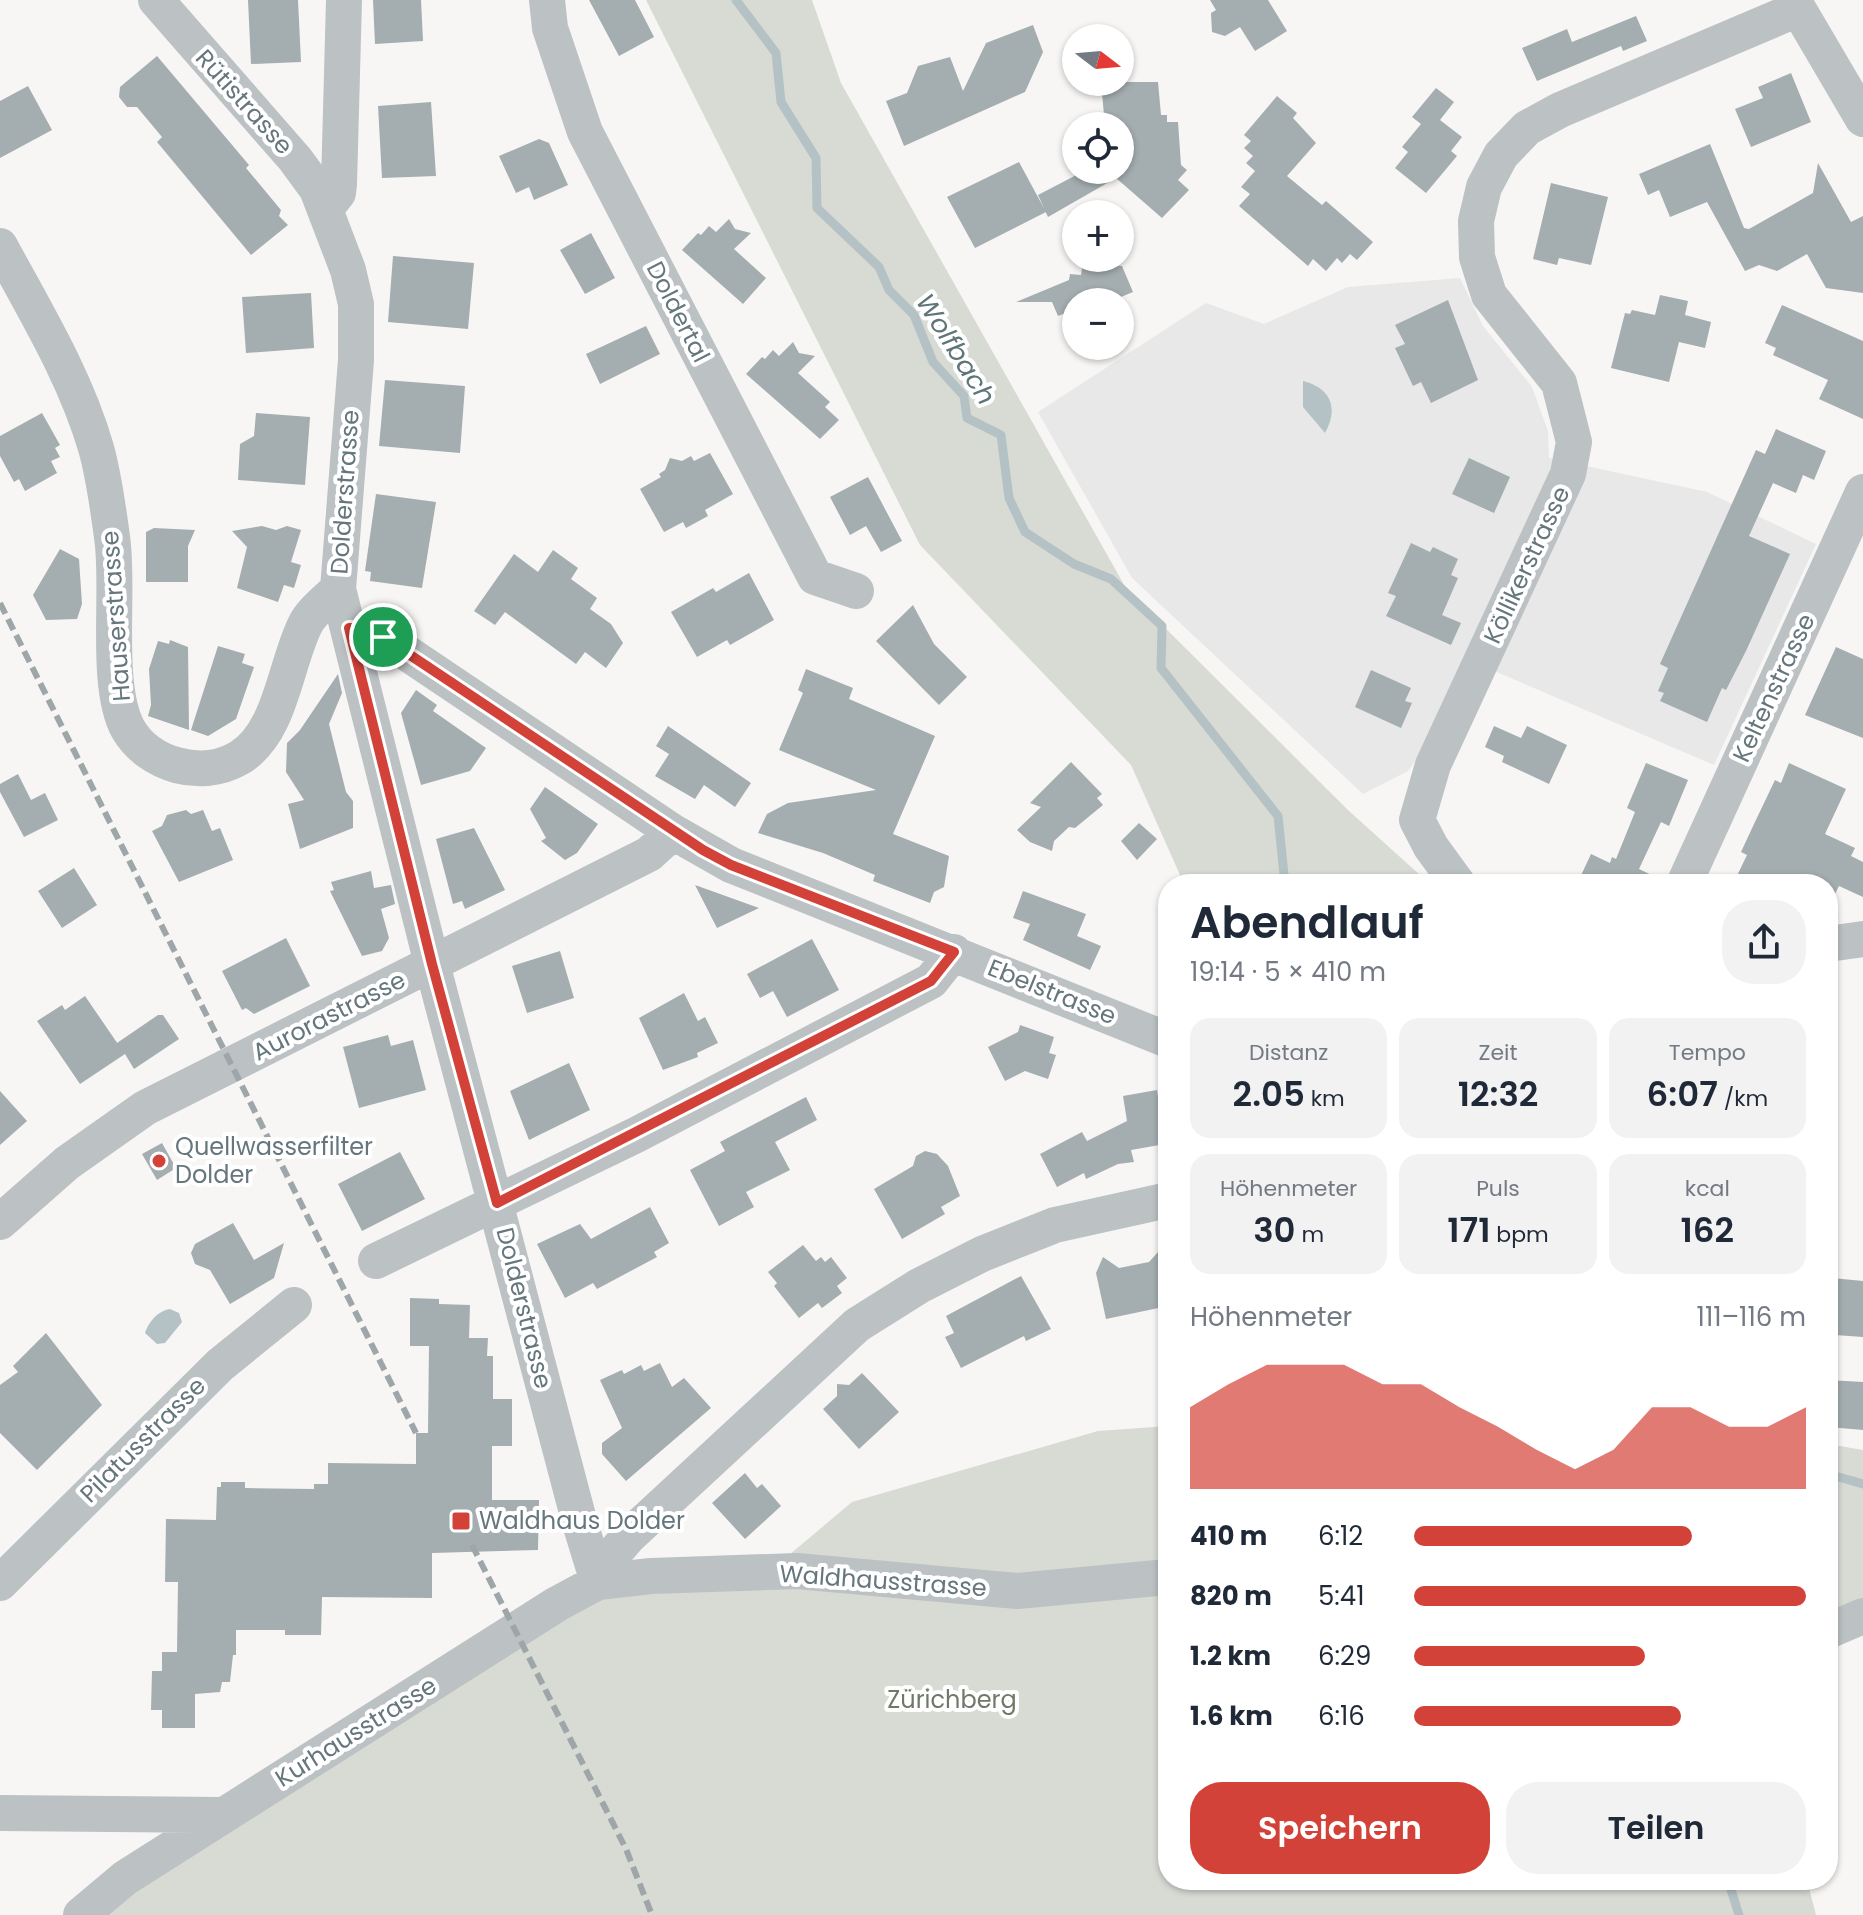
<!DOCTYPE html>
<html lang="de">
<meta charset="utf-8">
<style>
:root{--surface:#fff;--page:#f2f2f3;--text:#1f2937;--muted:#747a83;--accent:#d34238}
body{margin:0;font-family:Poppins,sans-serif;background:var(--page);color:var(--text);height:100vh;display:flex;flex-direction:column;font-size:30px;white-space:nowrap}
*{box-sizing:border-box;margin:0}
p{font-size:26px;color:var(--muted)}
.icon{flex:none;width:44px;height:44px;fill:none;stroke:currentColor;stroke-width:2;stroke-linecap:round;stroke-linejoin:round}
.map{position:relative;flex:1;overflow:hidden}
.panel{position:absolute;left:1158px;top:874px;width:680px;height:1016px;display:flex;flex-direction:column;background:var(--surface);border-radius:32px;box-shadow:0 2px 6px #0004}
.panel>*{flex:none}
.needle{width:52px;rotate:106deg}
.controls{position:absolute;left:1062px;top:24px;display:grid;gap:16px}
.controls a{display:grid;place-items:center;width:72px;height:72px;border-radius:50%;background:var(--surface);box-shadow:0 2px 6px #0004;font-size:40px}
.pin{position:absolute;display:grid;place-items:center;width:68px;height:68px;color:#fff;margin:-34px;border:4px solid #fff;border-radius:50%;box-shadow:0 2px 8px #0007}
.round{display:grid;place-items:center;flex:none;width:84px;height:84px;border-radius:32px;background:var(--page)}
.summary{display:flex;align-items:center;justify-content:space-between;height:136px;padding:0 32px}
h1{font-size:44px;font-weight:600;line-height:60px}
.metrics{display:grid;grid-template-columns:repeat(3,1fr);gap:12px;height:136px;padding:8px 32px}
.metrics div{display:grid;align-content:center;border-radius:20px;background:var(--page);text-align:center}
.metrics b{font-size:34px;font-weight:600}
.metrics small{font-size:22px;font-weight:400}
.metrics p{font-size:22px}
.chart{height:224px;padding:16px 32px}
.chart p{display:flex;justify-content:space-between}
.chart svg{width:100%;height:144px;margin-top:8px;fill:var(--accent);opacity:.7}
.action{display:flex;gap:16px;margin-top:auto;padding:16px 32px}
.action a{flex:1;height:92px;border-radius:32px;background:var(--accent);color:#fff;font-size:32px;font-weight:600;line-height:92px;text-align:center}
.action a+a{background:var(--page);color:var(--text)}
ul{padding:0 32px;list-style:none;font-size:26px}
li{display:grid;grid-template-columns:128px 96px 1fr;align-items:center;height:60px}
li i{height:20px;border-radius:10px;background:var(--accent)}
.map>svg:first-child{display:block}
.built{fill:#e7e8e7}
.green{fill:#d8dbd4}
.water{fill:#b5c2c5}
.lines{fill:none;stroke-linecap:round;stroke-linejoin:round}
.stream{stroke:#b5c2c5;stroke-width:9}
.building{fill:#a4adb0}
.minor{stroke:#bcc1c3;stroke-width:36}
.rail{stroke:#9ea6a9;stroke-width:6;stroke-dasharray:12 6;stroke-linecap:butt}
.route-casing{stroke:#fff;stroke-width:16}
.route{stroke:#d34238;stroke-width:10}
.poi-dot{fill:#d34238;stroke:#fff;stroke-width:3}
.labels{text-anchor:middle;stroke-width:8;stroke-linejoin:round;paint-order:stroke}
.street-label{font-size:24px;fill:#65767c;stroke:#fff}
.poi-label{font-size:24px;fill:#65767c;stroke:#fff;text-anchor:start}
.park-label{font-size:24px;fill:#6e7a67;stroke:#fff}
.water-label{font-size:26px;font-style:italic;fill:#5f7578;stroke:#fff}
</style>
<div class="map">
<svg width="1863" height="1915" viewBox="0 0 1863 1915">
<rect width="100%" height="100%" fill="#f7f6f4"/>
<path class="built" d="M1460 278 1483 326 1532 387 1548 431 1549 458 1707 492 1816 544 1714 765 1464 658 1419 756 1408 771 1363 794 1132 578 1038 412 1206 303 1264 324 1348 287Z"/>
<path class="green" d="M646 0H812L841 83 1127 590 1349 811 1430 884H1184L1131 765 920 545Z
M1168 1426V1880H1807L1816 1915H87L599 1591 758 1581 852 1502 1098 1431Z
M1828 1444 1863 1450V1629L1828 1644Z"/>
<path class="water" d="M1303 381C1331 388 1339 408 1325 433L1303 407Z
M170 1309 179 1313 182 1322 165 1343 157 1344 145 1333C149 1321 158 1311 170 1309Z"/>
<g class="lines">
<path class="stream" d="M736 0 776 53 781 102 816 158 817 208 879 267 889 290 914 315 933 362 964 396 967 418 1001 435 1009 498 1025 532 1074 564 1111 579 1162 626 1161 668 1278 816 1285 884
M1828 1474 1863 1484
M1728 1880 1739 1915"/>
</g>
<path class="building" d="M248 0H298L301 62 251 64Z
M373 0H421L423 41 375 44Z
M589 0H635L654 37 619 56Z
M1210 0H1268L1287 31 1255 51 1240 27 1225 36 1212 32 1211 13 1216 10Z
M1636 16 1647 41 1623 51 1621 46 1537 81 1522 48 1567 29 1572 42Z
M1033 25 1043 52 1025 92 904 146 886 101 907 93 918 66 950 57 963 91 986 43Z
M157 56 249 165 246 168 281 210 279 216 288 225 251 255 157 142 162 137 137 107H127L119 97 120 87Z
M1791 73 1811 122 1751 147 1735 109 1763 98 1758 87Z
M1101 82H1158L1161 115H1167V122H1178L1181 165 1187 170 1178 180 1189 190 1162 218 1116 178 1048 217 1038 195 1086 170H1120V126H1105Z
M28 86 52 130 0 158V101Z
M1436 88 1454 102 1440 120 1462 137 1451 151 1457 156 1426 193 1395 168 1408 152 1402 147 1421 124 1412 117Z
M1277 96 1297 113 1293 118 1316 143 1287 176 1322 205 1326 201 1373 242 1357 260 1350 254 1342 263 1337 258 1326 271 1313 259 1308 266 1239 206 1250 194 1241 187 1255 171 1246 163 1253 156 1244 148 1251 141 1244 135Z
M431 102 436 176 382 178 378 106Z
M539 139 549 143 568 185 534 200 529 187 516 193 499 156Z
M1710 144 1744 228 1749 229 1813 193 1818 163 1851 222 1863 216V293L1826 288 1807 254 1777 271 1759 265 1745 271 1707 202 1670 217 1659 190 1648 195 1639 174Z
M1019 162 1046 212 975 248 947 197Z
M1551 183 1608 197 1591 265 1559 258 1557 265 1533 259Z
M729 219 735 229 751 233 734 249 766 278 743 304 682 250 698 233 701 235 709 226 716 232Z
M591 233 615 278 585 294 560 250Z
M393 256 474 263 468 329 388 322Z
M1094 264 1122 266 1133 292 1109 302H1076V309L1058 316 1052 302H1016L1069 280 1070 274 1081 275 1082 268 1093 270Z
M311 293 314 348 246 353 242 297Z
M1660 295 1688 301 1685 315 1711 322 1705 348 1679 342 1669 382 1611 368 1625 313 1630 314 1632 310 1655 315Z
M1448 300 1478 380 1431 403 1421 382 1413 386 1395 348 1405 344 1395 325Z
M1782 305 1863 341V419L1819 399 1828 380 1773 355 1776 348 1765 343Z
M646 326 660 354 600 384 586 354Z
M793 342 799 353 815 356 798 373 830 402 825 407 839 420 820 439 746 374 762 357 765 359 773 350 779 356Z
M385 380 465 386 460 453 379 446Z
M42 413 60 445 55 448 60 457 51 461 57 473 25 491 19 479 14 482 0 456V436Z
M256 413 310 417 305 485 238 480 240 444 254 436Z
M1776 429 1826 451 1814 480 1803 475 1796 493 1773 483 1749 536 1790 554 1746 651 1726 690 1722 688 1707 722 1660 701 1664 693 1658 691 1668 668 1660 664 1756 450 1765 454Z
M710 453 733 494 705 510 708 516 686 528 683 522 664 532 640 489 661 477 659 474 665 470 670 458 682 461 691 456 694 461Z
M1469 458 1510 477 1494 513 1452 494Z
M868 477 902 541 881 552 866 526 850 535 830 497Z
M376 494 436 502 422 588 370 581 371 572 365 571Z
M262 526 276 530 287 526 301 530 291 562 301 565 294 588 284 585 278 602 237 588 247 547 232 531Z
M154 528 195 530 188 546V582H146V532Z
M1411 543 1430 552 1433 547 1458 559 1451 575 1458 578 1442 615 1461 623 1451 645 1386 616 1396 596 1388 593Z
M60 549 79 559 82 604 77 619 46 620 33 595Z
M553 550 578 568 571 579 597 598 590 609 611 624 623 643 606 668 585 652 576 664 505 612 495 625 474 611 514 554 538 572Z
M749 573 774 620 730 645 727 640 697 657 671 612 713 588 716 592Z
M913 605 934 644 967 677 939 705 876 641Z
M170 640 188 647 189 730 148 716 151 705 149 669 158 641 169 644Z
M218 646 245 654 242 663 254 667 236 719 208 736 191 730Z
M1836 647 1863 659V738L1805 715Z
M806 669 853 688 849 699 935 736 893 834 949 856 944 887 934 892 930 903 873 881 875 875 823 853 758 833 767 814 788 803 876 790 779 750 803 693 798 690Z
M1371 670 1411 688 1405 701 1412 703 1401 728 1355 707Z
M338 674 342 693 329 724 346 792 353 801V828L300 849 288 804 304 800 286 772 287 743 300 730Z
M416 690 437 705 433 711 486 748 470 771 421 785 401 713Z
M668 726 751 783 735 807 704 785 695 799 655 776 669 754 656 746Z
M1494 726 1521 738 1527 726 1567 745 1549 784 1502 762 1504 756 1485 747Z
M1071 762 1102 794 1097 798 1103 805 1075 828 1069 827 1054 841 1052 851 1030 842 1017 830 1041 807 1030 803Z
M1646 763 1688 780 1669 826 1661 822 1639 869 1664 881 1663 884H1577L1591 854 1610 863 1612 857 1616 859 1635 812 1627 808Z
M1789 763 1846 789 1825 834 1855 848 1851 856 1863 862V897L1839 886 1835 894 1828 890V884H1733L1747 855 1741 852 1754 824 1775 780 1781 783Z
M18 774 31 800 45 793 58 820 24 837 0 792V784Z
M545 787 598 824 577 853 565 860 541 841 546 838 530 809Z
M186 810 191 814 203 810 212 831 220 828 233 860 179 882 152 831 162 826 167 815Z
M1139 823 1157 839 1137 860 1121 841Z
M474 828 505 890 465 909 462 901 453 904 436 839Z
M74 868 97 905 62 928 38 891Z
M371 871 374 888 391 885 395 904 381 909 389 938 382 951 362 956 330 891 334 890 331 882Z
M695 885 759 908 717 928Z
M1023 891 1086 914 1077 936 1101 946 1090 970 1023 940 1030 924 1013 918Z
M286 938 310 986 254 1014 246 1008 242 1010 222 971Z
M812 939 839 990 787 1017 773 991 760 998 747 974Z
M560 951 574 998 527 1013 512 966Z
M684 993 698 1021 705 1017 718 1043 697 1053 698 1057 663 1070 639 1018Z
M85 996 122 1050 117 1043 158 1015H163L179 1039 134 1069 125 1054 80 1084 37 1021 62 1005 65 1010Z
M1020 1025 1054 1037 1049 1053 1056 1055 1048 1079 1025 1071 1005 1081 988 1047 1018 1032Z
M388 1035 391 1046 413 1040 426 1090 359 1108 343 1047Z
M569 1063 590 1110 529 1140 510 1091Z
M1157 1090 1165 1144 1131 1150 1134 1162 1118 1164 1086 1179 1084 1173 1057 1187 1040 1154 1082 1132 1087 1141 1127 1121 1123 1096Z
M0 1091 27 1121 0 1145Z
M806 1097 817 1120 775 1142 790 1170 746 1192 754 1207 719 1226 690 1170 725 1151 720 1142Z
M162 1143 176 1168 157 1180 142 1154Z
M925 1151 937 1154 948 1166 960 1196 941 1207 945 1214 902 1239 874 1189 913 1166 916 1156Z
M400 1152 425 1199 362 1231 338 1184Z
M650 1207 669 1243 654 1252 657 1257 597 1289 593 1283 565 1298 537 1244 580 1224 591 1239Z
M233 1223 254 1260 284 1243 274 1278 230 1304 210 1270 195 1264 191 1253 195 1244Z
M1168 1241V1306L1106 1319 1096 1273 1103 1257 1119 1268 1149 1262Z
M803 1245 816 1261 821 1257 825 1262 831 1257 847 1278 837 1286 842 1293 822 1308 818 1303 799 1318 774 1286 777 1283 768 1272Z
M1021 1276 1051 1329 1026 1341 1024 1336 961 1368 945 1337 954 1333 946 1316Z
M1832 1278 1863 1281V1337L1835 1335 1838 1303H1829Z
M410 1298 439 1299V1304L470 1305 469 1338H488L487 1356H493V1399H512V1446H492V1500H539L538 1550 432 1553V1598L322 1597 321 1635H285V1630H236V1655H233L230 1682H222L220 1692 195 1694V1728H162V1710H151L152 1671H162V1652H177L178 1582H165L166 1519 216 1520 217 1487H221V1482H245V1488L314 1489V1484H328V1463L416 1464V1433H428L429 1346H410Z
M46 1333 102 1405 37 1470 0 1433V1385L18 1372 13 1366Z
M660 1363 672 1387 684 1378 711 1408 626 1481 602 1454V1443L622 1428 600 1380 622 1370 624 1374 641 1365 644 1371Z
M862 1373 899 1412 859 1449 823 1409 837 1396V1384L849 1385Z
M1828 1380 1863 1382V1430L1828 1427Z
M745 1473 757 1488 762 1484 781 1506 745 1539 712 1503Z"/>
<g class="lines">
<path class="minor" d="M156 0 295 159 317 189 348 270 356 304V360L338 589 432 964 579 1520 598 1582
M547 0 550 28 585 132 815 577 856 591
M1793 0 1863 119
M326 208 338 193 339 184 344 0
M0 246C35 311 75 376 96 448 104 476 108 508 112 537 120 589 104 685 128 729 149 765 201 780 239 758 281 733 285 665 305 625 311 612 327 600 338 589
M349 628H368L383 637 673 832 731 865 1168 1040
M1458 884 1431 847 1417 820 1433 765 1568 474 1574 442 1559 383 1489 295 1477 257 1476 221 1484 187 1501 155 1527 128 1560 110 1798 9
M1684 884 1863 492
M1828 944 1863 939
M0 1222 67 1163 145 1108 649 854 673 832
M376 1261 636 1135 931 981 954 952
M598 1582 651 1576 797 1571 1017 1591 1168 1577
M0 1583 220 1365 294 1305
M1828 1631 1863 1616
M0 1813 223 1815
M81 1915 125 1878 557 1604 598 1582 610 1558 629 1536 857 1325 919 1286 982 1254 1055 1225 1168 1200"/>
<path class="rail" d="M0 603 416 1433
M472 1545 626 1849 652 1915"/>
</g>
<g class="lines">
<defs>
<path id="route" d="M349 628H368L383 637 703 850 731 865 954 952 931 981 497 1203 432 964Z"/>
</defs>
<use href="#route" class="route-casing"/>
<use href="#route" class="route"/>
</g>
<g class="poi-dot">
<circle cx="159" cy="1161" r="8"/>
<rect x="451" y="1511" width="20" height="20" rx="4"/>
</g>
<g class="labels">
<g class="street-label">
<text transform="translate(244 102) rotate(48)" y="8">Rütistrasse</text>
<text transform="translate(678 312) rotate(63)" y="8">Doldertal</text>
<text transform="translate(345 492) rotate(-86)" y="8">Dolderstrasse</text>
<text transform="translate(1527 565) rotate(-65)" y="8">Köllikerstrasse</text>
<text transform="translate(116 616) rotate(-94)" y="8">Hauserstrasse</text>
<text transform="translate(1774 688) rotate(-65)" y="8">Keltenstrasse</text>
<text transform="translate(1052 992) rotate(22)" y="8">Ebelstrasse</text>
<text transform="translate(329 1016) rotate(-27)" y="8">Aurorastrasse</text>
<text transform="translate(524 1308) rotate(76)" y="8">Dolderstrasse</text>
<text transform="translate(143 1440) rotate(-45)" y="8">Pilatusstrasse</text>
<text transform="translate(883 1581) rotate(4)" y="8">Waldhausstrasse</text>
<text transform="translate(356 1732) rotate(-32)" y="8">Kurhausstrasse</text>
</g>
<g class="poi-label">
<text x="175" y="1155">Quellwasserfilter<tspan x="175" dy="28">Dolder</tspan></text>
<text x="479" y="1529">Waldhaus Dolder</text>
</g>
<g class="park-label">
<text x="952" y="1708">Zürichberg</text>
</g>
<g class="water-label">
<text transform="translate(956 349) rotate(58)" y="9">Wolfbach</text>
</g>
</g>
</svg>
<div class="controls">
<a><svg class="needle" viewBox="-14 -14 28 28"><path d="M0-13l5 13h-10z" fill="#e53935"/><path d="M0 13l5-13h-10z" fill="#747a83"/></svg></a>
<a><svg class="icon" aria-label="locate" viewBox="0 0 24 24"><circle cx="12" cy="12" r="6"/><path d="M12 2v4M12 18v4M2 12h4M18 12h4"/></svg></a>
<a>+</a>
<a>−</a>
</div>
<div class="pin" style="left:383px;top:637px;background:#1e9e55"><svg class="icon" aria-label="arrive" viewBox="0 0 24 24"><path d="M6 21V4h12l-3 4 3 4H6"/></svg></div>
<section class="panel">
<div class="summary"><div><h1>Abendlauf</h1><p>19:14 · 5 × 410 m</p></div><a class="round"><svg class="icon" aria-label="share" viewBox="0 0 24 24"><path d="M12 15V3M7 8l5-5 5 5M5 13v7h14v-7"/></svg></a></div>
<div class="metrics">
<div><p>Distanz</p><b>2.05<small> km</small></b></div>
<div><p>Zeit</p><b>12:32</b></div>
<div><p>Tempo</p><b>6:07<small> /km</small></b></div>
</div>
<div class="metrics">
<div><p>Höhenmeter</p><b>30<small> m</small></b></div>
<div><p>Puls</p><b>171<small> bpm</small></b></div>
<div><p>kcal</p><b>162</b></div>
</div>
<div class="chart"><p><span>Höhenmeter</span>111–116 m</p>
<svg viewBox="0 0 160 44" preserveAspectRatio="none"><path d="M0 44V19L10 12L20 6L30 6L40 6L50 12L60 12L70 19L80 25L90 32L100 38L110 32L120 19L130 19L140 25L150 25L160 19V44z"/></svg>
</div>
<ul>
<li><b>410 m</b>6:12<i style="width:71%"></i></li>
<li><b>820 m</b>5:41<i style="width:100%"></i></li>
<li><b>1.2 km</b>6:29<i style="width:59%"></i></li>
<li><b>1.6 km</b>6:16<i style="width:68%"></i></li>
</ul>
<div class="action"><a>Speichern</a><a>Teilen</a></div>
</section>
</div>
